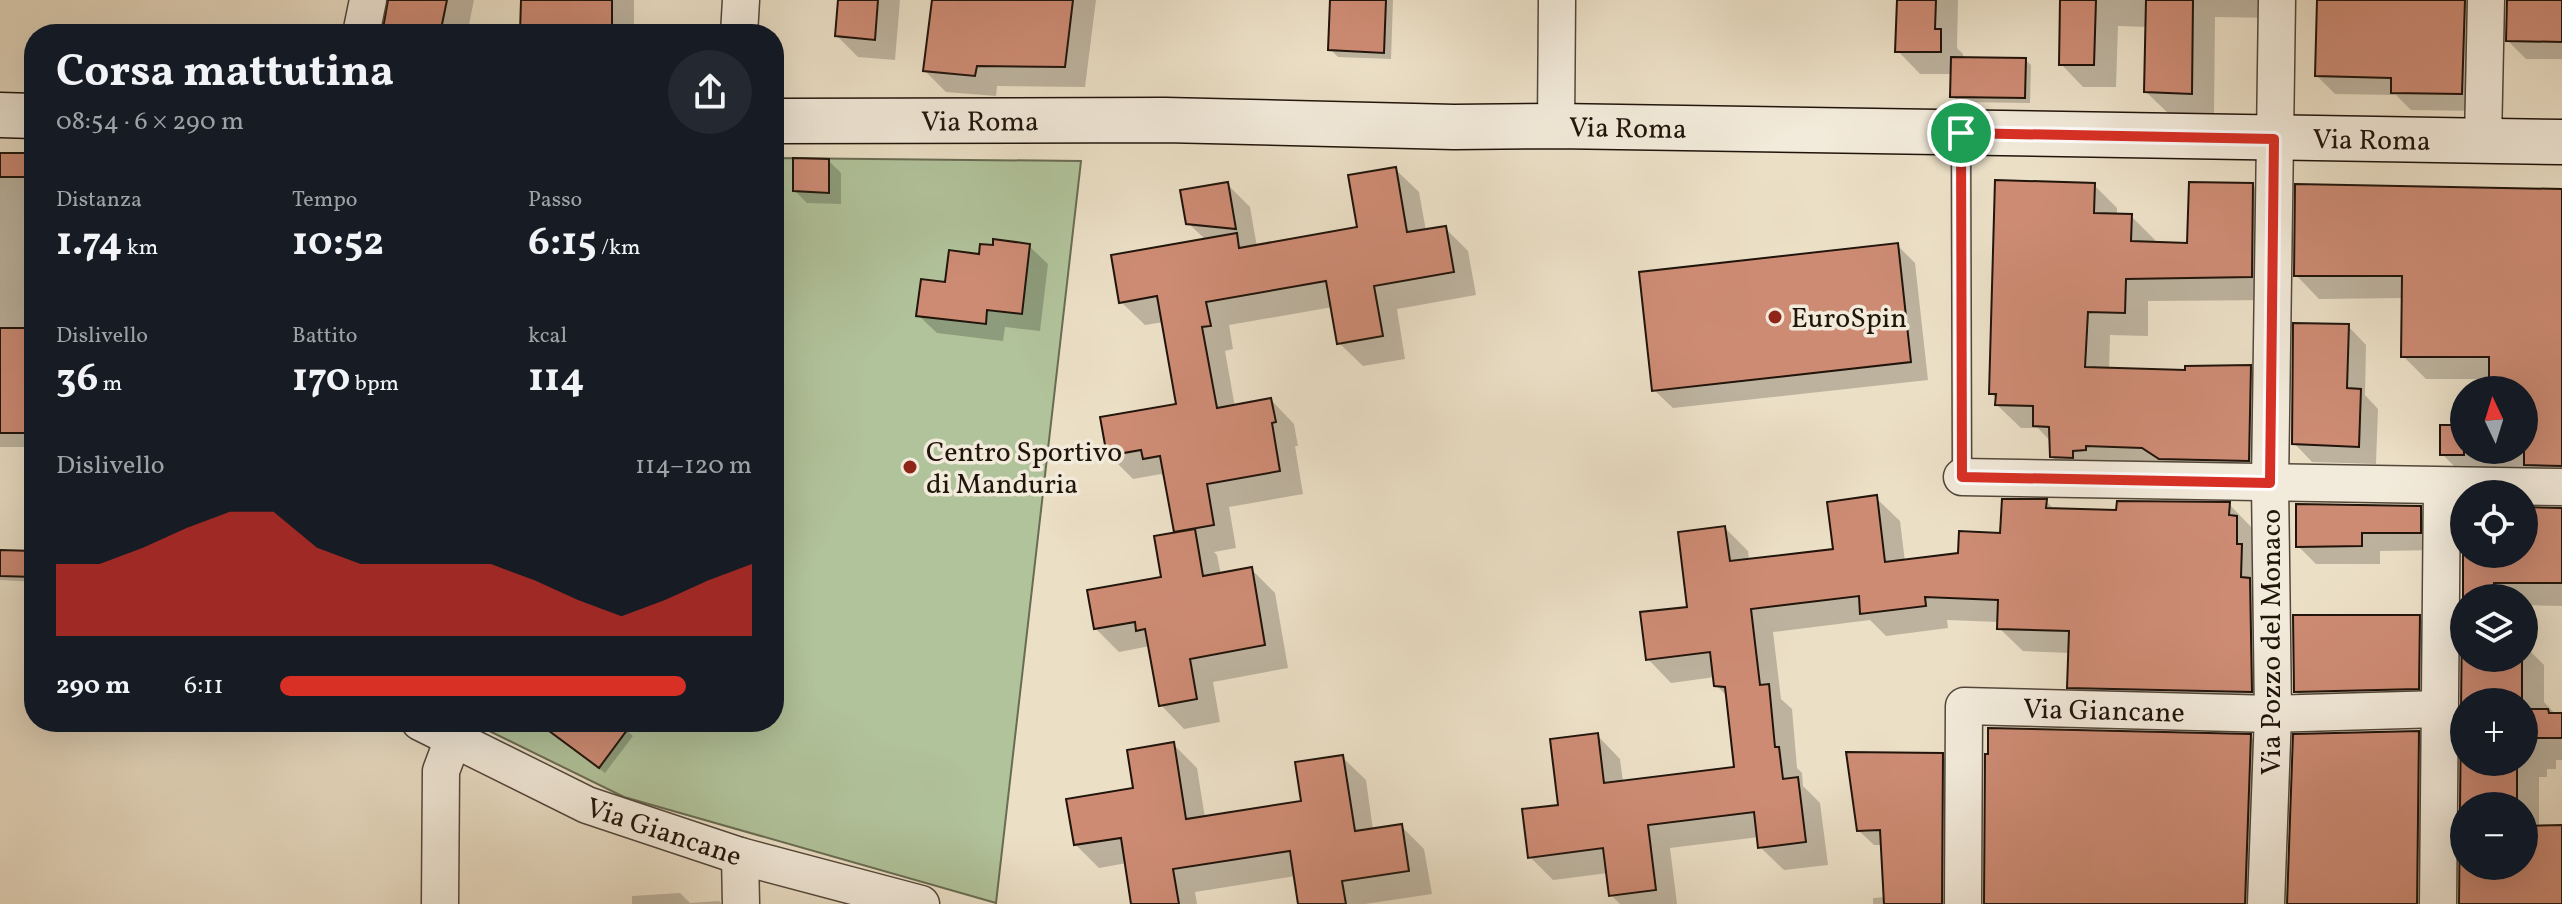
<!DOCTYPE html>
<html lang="it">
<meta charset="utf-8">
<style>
:root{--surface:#171b24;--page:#242831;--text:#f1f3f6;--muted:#9ea1a6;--accent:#d93025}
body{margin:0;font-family:Vollkorn,serif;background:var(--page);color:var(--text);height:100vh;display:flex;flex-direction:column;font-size:30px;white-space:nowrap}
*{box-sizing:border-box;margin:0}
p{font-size:26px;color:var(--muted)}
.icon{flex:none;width:44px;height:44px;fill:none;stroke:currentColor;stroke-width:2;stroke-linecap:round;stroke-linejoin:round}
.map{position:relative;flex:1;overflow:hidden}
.details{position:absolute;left:24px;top:24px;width:760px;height:708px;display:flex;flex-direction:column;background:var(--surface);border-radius:32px;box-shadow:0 8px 32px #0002}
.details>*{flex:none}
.needle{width:52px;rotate:356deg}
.buttons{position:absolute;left:2450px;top:376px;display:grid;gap:16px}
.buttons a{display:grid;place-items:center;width:88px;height:88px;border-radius:50%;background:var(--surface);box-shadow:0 8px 32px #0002;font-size:40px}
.pin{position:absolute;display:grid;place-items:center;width:68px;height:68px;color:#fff;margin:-34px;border:4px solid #fff;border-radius:50%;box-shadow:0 2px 8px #0007}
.round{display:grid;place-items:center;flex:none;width:84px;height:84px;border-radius:42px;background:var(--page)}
.summary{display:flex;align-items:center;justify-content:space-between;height:136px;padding:0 32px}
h1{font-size:44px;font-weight:700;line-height:60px}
.metrics{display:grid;grid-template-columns:repeat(3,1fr);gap:12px;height:136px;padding:8px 32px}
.metrics div{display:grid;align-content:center}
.metrics b{font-size:40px;font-weight:700}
.metrics small{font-size:22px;font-weight:400}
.metrics p{font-size:22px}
.chart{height:224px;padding:16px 32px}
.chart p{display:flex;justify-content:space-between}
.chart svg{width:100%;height:144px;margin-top:8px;fill:var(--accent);opacity:.7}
ul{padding:0 32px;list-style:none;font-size:26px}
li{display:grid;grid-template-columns:128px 96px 1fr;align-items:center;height:60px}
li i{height:20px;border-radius:10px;background:var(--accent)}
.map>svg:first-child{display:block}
.grass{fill:#b1c39b;stroke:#686c53;stroke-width:2}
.shadow{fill:#0003;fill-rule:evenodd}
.building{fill:#cd8b74;stroke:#20140b;stroke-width:2}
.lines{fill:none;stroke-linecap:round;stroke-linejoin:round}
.lane-casing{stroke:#53473a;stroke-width:21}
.street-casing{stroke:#53473a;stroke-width:39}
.secondary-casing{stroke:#20140b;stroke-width:47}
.lane{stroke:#f2eada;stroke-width:18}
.street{stroke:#f2eada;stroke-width:36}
.secondary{stroke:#f2eada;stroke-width:44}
.route-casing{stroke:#fff;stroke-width:16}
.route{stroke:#d93025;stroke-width:10}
.poi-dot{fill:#8f2418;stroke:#f2eada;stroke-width:3}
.labels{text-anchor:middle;stroke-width:7;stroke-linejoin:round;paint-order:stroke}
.street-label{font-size:28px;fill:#20140b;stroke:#f2eada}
.poi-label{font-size:28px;fill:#20140b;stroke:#f2eada;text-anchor:start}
</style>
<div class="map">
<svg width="2562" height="904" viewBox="0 0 2562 904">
<rect width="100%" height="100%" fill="#ebdfc6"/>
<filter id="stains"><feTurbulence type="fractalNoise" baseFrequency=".0025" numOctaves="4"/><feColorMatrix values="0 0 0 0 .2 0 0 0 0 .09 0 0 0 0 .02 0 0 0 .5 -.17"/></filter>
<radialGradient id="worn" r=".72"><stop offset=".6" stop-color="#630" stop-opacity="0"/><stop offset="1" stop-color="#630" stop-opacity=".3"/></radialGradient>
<path class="grass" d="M774 158 1081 161 996 903 624 797 471 722H774Z"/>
<path class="shadow" d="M390 0H474L467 34H384Z
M523 0H634V34H524Z
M840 0H900L895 60 858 57 837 36Z
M934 0H1096L1085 87 997 86 996 96 946 92 925 71Z
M1332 0H1393L1391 59 1338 57 1330 49Z
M1899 0H1958L1957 48 1963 54V59L2025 60 2031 65 2030 103 1958 102 1952 96 1953 74H1920L1898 51Z
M2062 0H2277V18L2215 17 2214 115 2169 114 2146 92 2148 27 2118 26 2116 87H2083L2061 64Z
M2316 0H2493L2479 111 2411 110 2396 95 2335 94 2317 76 2319 3Z
M2562 0V59H2526L2508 41Z
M0 155H34L32 330H34V447H0Z
M829 161 841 173V204L807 203 795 191Z
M1395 169 1419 192 1426 231 1445 228 1468 251 1476 295 1397 309 1405 359 1363 366 1339 343 1333 307 1229 325 1233 349 1225 351 1235 407 1271 400 1294 424 1298 446H1295L1303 494 1229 507 1236 548 1214 552 1217 555 1221 575 1251 569 1275 593 1288 668 1213 682 1220 722 1184 729 1161 705 1150 646 1119 652 1095 628 1164 578 1179 534 1176 531 1167 480 1161 474 1133 479 1109 455 1179 406 1164 322 1145 325 1121 302 1206 240 1188 223 1227 184 1250 207 1257 247 1359 229Z
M2094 185 2117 208V216H2131L2155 240 2154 244 2189 245 2252 185 2276 208 2275 300 2148 301V336L2110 335 2109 370 2187 372 2250 367 2273 390 2272 483 2075 480 2052 457 2051 442 2038 428H2021L1997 405V400L1991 393Z
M2562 190V488L2465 477 2442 454 2464 427V450H2524V390H2491V379H2426L2403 356 2404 298 2319 299 2296 275Z
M1897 245 1915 263 1928 380 1673 408 1654 390Z
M1029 246 1048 264 1040 331 1005 327 1003 341 937 333 918 315 947 284 981 256Z
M2348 326 2366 345 2365 395 2378 409 2376 464 2312 462 2294 443Z
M1876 498 1900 521 1905 562 1960 555 2002 535 2046 501 2055 510 2118 512 2229 504 2252 528V533L2260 541 2274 715 2093 710 2069 687 2070 653 2023 651 1999 628V622L1947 620 1948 628 1886 636 1870 620 1773 632 1781 699 1792 709 1797 768 1802 773 1803 786 1820 803 1828 865 1784 870 1760 847 1759 837 1670 848 1677 904H1620L1611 895 1608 873 1553 880 1530 857 1560 806 1597 735 1620 759 1623 782 1736 768 1728 697 1716 685 1715 677 1671 683 1648 659 1689 608 1725 528 1748 551 1749 561 1835 550Z
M2420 508 2438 526V550L2380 551V564H2316L2298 546Z
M2524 509 2562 510V606L2524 605V598H2464V658H2524V645L2544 665V702L2556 715H2562V760H2556V769H2547V777H2539V828H2562V904H2461L2464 554H2524ZM2464 702H2524V762H2464ZM2464 806H2524V866H2464Z
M0 552 34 553V582L0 580Z
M2419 617 2437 636V706L2314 710 2296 692Z
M538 722H617L633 736 605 773Z
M2418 733 2441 756 2440 904H2288Z
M2250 736 2274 760 2269 904H1986Z
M1173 744 1197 768 1205 818 1304 802 1342 757 1366 780 1373 830 1401 826 1424 849 1432 894 1365 904H1300L1296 876 1195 892 1197 904H1134L1127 863 1099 868 1075 844 1135 790Z
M1942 755 1957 771V904H1873V898L1885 897 1883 845H1874L1858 830Z
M680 893 690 903 719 901 722 904H632V896Z"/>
<path class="building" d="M388 0H447L440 34H382Z
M521 0H612V34L520 33Z
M838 0H878L875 40 835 36Z
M932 0H1073L1065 67 977 66 975 76 923 71Z
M1330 0H1386L1384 53 1328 50Z
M1897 0H1936L1935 29H1941V52H1895Z
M2060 0H2096L2094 65H2059Z
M2146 0H2193L2192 94 2144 92Z
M2317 0H2465L2462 94 2391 93V78L2315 76Z
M2507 0H2562V42L2506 41Z
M1951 57 2026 58 2025 98 1950 97Z
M0 153H34V177H0Z
M793 158 829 159V193L793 191Z
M1396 167 1407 232 1446 226 1454 272 1374 286 1383 336 1337 344 1326 281 1206 302 1211 326 1202 327 1217 408 1271 398 1276 422 1272 423 1280 471 1207 484 1214 525 1174 532 1160 456 1143 459 1141 450 1107 456 1100 417 1176 404 1157 296 1119 303 1111 255 1237 233 1239 248 1357 227 1348 175Z
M1995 180 2095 183 2094 213 2132 214 2131 241 2187 243 2189 182 2253 183 2252 277 2126 279 2125 313 2088 312 2085 367 2185 370V366L2251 365 2249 461 2159 459 2142 448 2086 446V450L2073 451V458L2050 457 2049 427 2033 426V406L1995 405 1996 394H1989Z
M1228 182 1236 229 1186 224 1180 190Z
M2295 184 2562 189V466L2524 465V390H2489V357H2401L2402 276H2294Z
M993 239 1030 244 1022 314 987 310 986 324 916 316 921 279 945 282 949 250 979 254 980 244 993 245Z
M1898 243 1911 362 1652 391 1639 272Z
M2293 323 2349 324 2347 388 2361 389 2359 447 2292 444Z
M0 328H34V433H0Z
M2440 425H2464V455H2440Z
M1877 495 1885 562 1958 553 1959 531 2000 533 2002 499H2047L2046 508 2116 510 2117 501 2230 502 2229 515 2237 516V544H2242L2241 577 2250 578 2252 692 2067 688 2069 631 1997 629 1998 600 1925 597 1926 606 1860 614 1859 596 1751 609 1760 685 1769 684 1775 747H1779L1783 779 1798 777 1806 842 1758 848 1754 812 1648 825 1656 890 1609 896 1603 848 1528 858 1522 809 1558 805 1550 739 1598 733 1604 783 1734 767 1725 687 1714 686 1710 652 1646 660 1640 612 1687 607 1678 532 1725 526 1730 561 1833 549 1827 502Z
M2296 504 2421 506V533H2362V546L2296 547Z
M2524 507 2562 508V583H2494V598H2463V554H2524Z
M1195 529 1203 576 1252 567 1265 645 1190 659 1197 699 1159 706 1145 629 1136 631 1135 622 1094 629 1087 590 1161 577 1154 536Z
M0 550 34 551V577L0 576Z
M2293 615H2420L2419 689 2294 692Z
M2462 616H2464V658H2522V702H2464V762H2517V806H2464V866H2524V826L2562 825V904H2459Z
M2524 709H2548L2549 713H2562V738H2524Z
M537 722H633L599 768Z
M1988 728 2251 734 2245 904H1984L1985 754H1988Z
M2419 731 2417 904H2287L2293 734Z
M1174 742 1186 819 1301 801 1295 762 1343 755 1355 831 1402 824 1409 871 1342 881 1346 904H1298L1290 851 1173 869 1179 904H1131L1121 838 1074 845 1066 799 1133 788 1127 750Z
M1846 752 1943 753 1942 904H1884L1880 830 1857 831Z"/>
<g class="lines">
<defs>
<path id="lane" d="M1961 133 1962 477"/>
<g id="street">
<path d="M361 34 368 0"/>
<path d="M739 34 741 0"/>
<path d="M1556 126 1557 0"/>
<path d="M2483 140 2486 0"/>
<path d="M1962 477 2562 487"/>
<path id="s1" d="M420 722 587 805 740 856 921 904"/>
<path d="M740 856 741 904"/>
<path d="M440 904 441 771 453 739"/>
<path id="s2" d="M1963 904 1964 706 2273 714 2440 709"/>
<path d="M2266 904 2273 714 2270 483 2277 0"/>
<path d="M2438 904 2442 487"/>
</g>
<g id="secondary">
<path d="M0 115 34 116"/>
<path id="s3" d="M774 121 1165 120 1454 127 1556 126 2562 142"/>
</g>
</defs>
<use href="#lane" class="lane-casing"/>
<use href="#street" class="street-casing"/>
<use href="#secondary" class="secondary-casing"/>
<use href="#lane" class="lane"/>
<use href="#street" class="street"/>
<use href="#secondary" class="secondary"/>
</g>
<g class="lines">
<defs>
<path id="route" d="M1961 133 2274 139 2270 483 1962 477Z"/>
</defs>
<use href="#route" class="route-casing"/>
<use href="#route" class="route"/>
</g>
<g class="poi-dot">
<circle cx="1775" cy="317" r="8"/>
<circle cx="910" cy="467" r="8"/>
</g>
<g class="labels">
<g class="street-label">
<text dy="10" stroke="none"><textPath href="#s3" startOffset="206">Via Roma</textPath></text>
<text dy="10" stroke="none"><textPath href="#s3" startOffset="854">Via Roma</textPath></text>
<text dy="10" stroke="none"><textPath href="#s3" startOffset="1598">Via Roma</textPath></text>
<text transform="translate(2270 642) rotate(-90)" y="10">Via Pozzo del Monaco</text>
<text dy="10" stroke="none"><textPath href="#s2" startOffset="338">Via Giancane</textPath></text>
<text dy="10" stroke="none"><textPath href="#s1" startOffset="268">Via Giancane</textPath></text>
</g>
<g class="poi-label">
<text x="1791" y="327">EuroSpin</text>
<text x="926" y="461">Centro Sportivo<tspan x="926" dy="32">di Manduria</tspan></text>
</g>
</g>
<rect width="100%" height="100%" filter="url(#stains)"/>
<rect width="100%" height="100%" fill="url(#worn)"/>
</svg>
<div class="buttons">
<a><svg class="needle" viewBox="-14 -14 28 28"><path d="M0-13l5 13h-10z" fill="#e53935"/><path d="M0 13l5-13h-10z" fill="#9ea1a6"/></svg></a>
<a><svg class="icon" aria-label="locate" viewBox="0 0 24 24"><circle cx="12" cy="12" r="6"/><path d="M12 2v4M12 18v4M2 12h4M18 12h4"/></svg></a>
<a><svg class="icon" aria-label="layers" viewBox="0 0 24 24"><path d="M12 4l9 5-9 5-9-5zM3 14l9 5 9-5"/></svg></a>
<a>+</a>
<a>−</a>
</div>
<div class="pin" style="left:1961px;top:133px;background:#1e9e55"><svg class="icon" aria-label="arrive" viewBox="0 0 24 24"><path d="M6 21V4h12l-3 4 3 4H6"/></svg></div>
<section class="details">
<div class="summary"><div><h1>Corsa mattutina</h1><p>08:54 · 6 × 290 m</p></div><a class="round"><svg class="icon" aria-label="share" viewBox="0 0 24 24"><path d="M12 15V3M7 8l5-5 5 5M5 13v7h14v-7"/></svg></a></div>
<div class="metrics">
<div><p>Distanza</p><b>1.74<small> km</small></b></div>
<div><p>Tempo</p><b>10:52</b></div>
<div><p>Passo</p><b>6:15<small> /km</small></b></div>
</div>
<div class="metrics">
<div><p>Dislivello</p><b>36<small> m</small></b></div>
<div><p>Battito</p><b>170<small> bpm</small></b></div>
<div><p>kcal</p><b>114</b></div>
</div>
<div class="chart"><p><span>Dislivello</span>114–120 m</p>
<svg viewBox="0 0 160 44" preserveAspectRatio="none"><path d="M0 44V22L10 22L20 17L30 11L40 6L50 6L60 17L70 22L80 22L90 22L100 22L110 27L120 33L130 38L140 33L150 27L160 22V44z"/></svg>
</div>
<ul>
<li><b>290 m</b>6:11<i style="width:86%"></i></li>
</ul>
</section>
</div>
